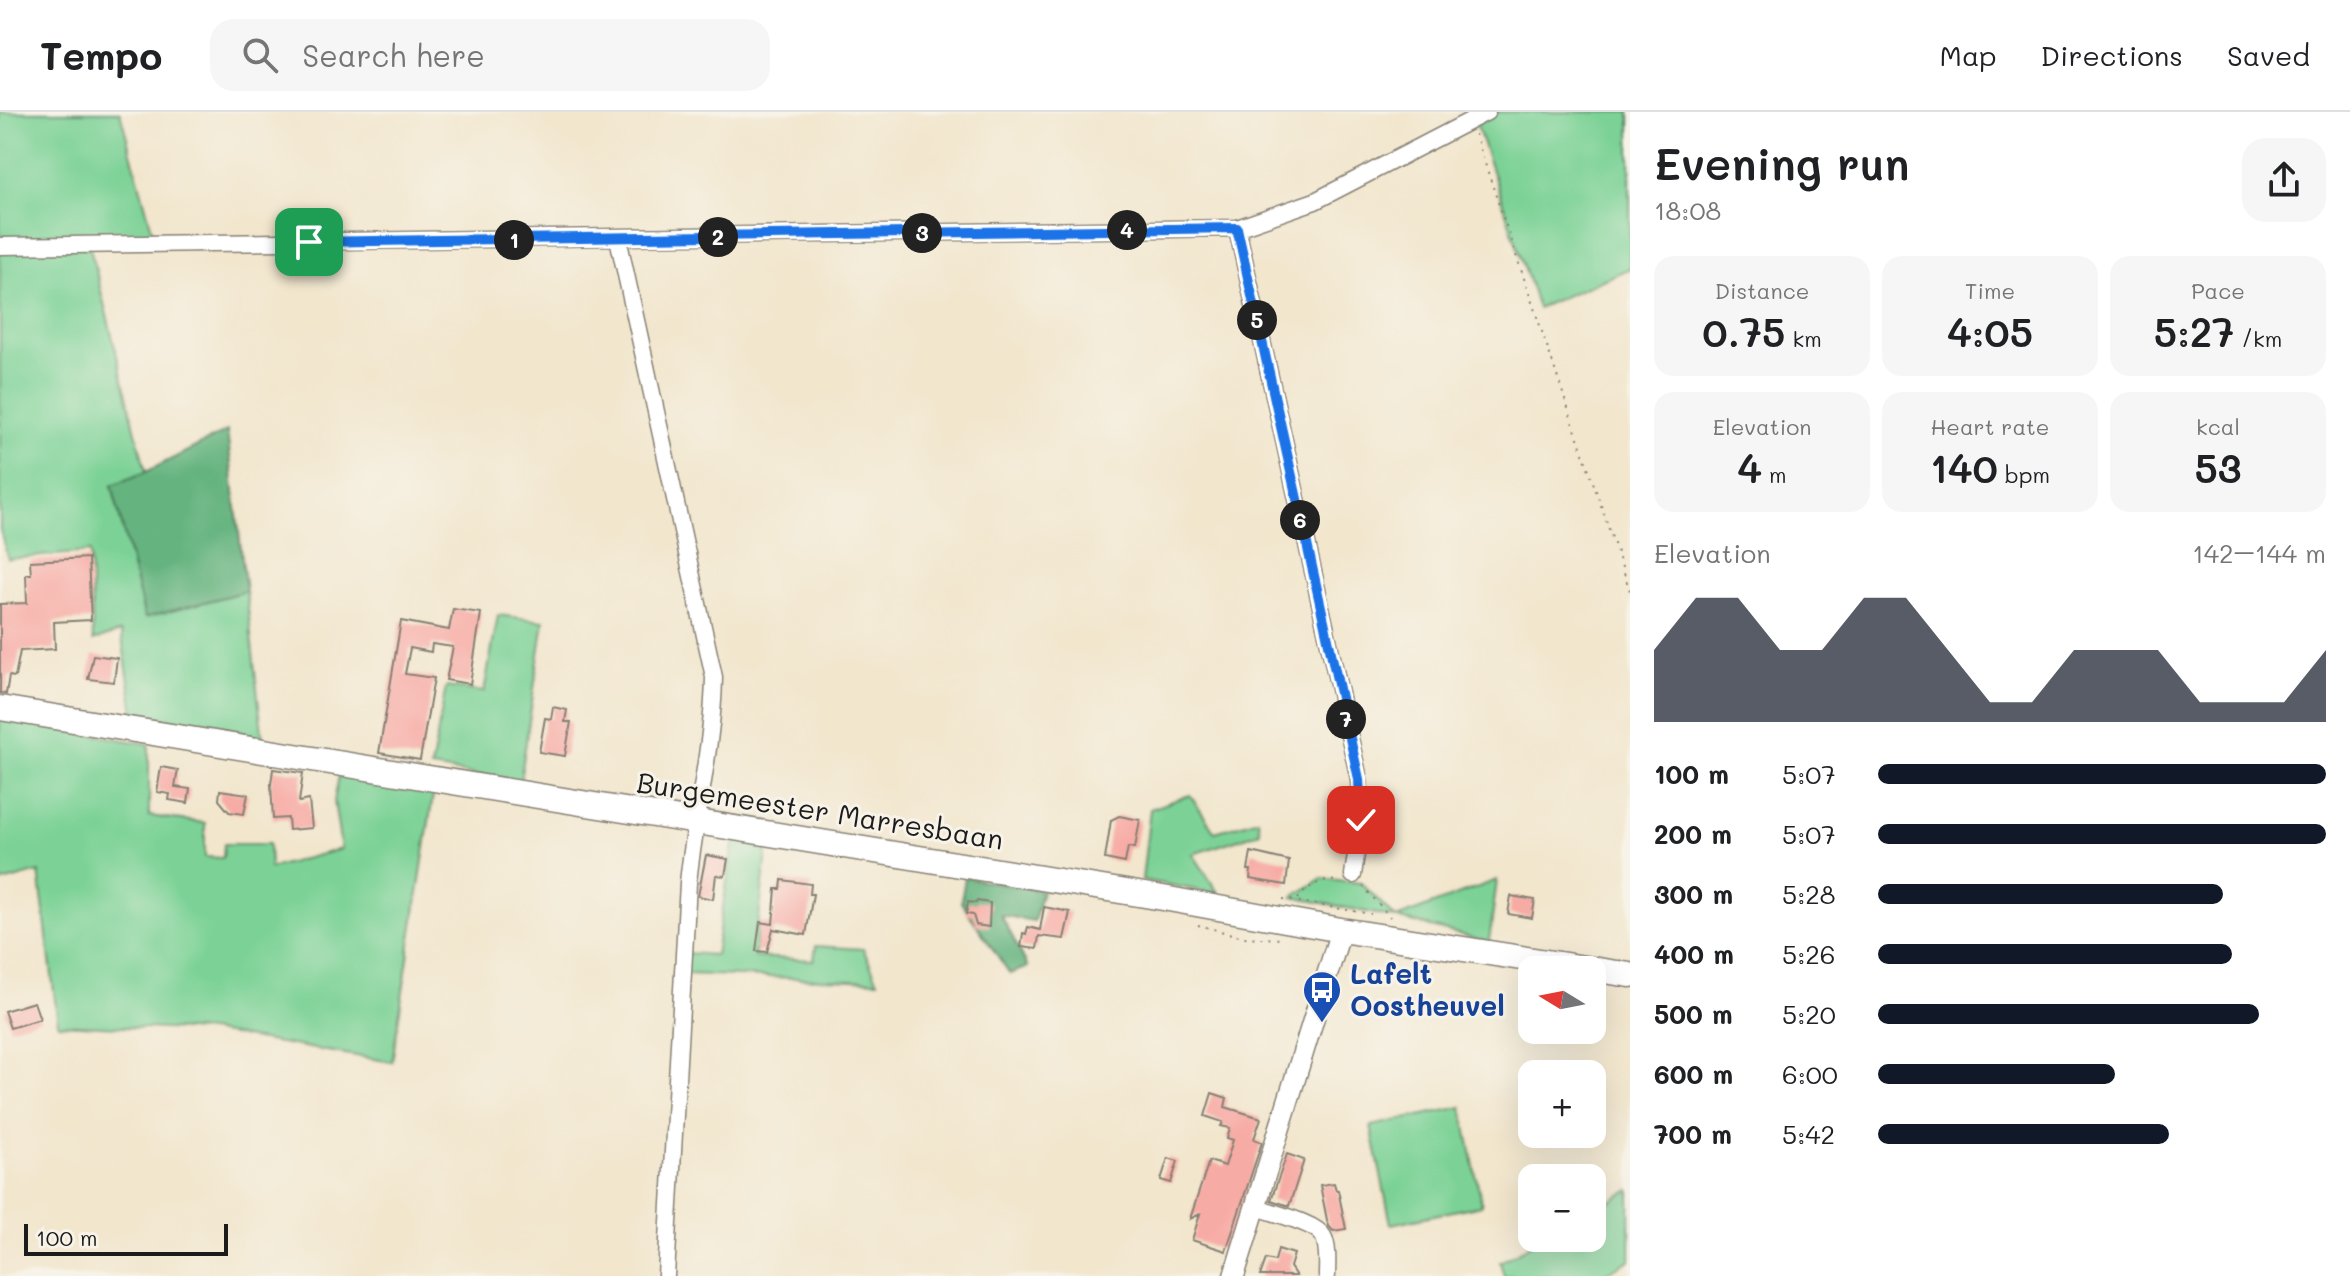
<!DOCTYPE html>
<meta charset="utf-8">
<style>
:root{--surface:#fff;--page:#f6f6f6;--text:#202124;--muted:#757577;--line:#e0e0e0;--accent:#111827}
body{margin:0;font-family:Mali,sans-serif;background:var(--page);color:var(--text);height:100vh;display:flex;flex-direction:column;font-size:30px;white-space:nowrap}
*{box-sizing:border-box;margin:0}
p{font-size:26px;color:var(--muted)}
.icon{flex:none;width:44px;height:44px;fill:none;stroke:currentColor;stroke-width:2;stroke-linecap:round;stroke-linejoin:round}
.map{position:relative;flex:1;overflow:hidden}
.sheet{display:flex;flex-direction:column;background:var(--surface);width:720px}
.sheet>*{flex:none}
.needle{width:52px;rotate:280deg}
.tools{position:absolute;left:1518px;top:844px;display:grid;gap:16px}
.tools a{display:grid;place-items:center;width:88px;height:88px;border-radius:16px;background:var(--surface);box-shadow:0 8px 32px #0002;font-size:40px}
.scale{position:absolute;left:24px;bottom:20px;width:204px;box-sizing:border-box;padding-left:8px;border:4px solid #1c1c1c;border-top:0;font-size:22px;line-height:28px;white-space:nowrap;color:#1c1c1c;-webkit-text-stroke:6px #f7f3e8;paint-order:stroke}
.pin{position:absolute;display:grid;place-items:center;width:68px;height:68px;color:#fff;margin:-34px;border-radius:16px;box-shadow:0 4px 12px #0006}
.km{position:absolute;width:40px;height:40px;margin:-20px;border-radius:50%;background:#222;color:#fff;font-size:22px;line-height:40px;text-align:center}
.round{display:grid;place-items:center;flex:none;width:84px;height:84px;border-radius:24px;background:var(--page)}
.headline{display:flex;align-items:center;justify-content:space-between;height:136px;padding:0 24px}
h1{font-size:44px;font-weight:600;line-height:60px}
.stats{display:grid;grid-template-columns:repeat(3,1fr);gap:12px;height:136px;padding:8px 24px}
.stats div{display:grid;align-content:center;border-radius:20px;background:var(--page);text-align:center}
.stats b{font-size:40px;font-weight:600}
.stats small{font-size:22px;font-weight:400}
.stats p{font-size:22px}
.chart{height:224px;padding:16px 24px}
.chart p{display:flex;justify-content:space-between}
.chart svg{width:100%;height:144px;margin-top:8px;fill:var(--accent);opacity:.7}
ul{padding:0 24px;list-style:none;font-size:26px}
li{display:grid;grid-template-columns:128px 96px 1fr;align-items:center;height:60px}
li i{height:20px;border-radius:10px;background:var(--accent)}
header{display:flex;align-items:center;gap:48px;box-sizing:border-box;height:112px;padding:0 40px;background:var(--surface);border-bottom:2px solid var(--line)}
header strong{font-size:38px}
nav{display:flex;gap:44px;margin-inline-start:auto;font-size:28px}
.search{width:560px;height:72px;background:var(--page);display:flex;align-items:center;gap:20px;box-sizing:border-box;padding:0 28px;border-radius:24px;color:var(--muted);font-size:30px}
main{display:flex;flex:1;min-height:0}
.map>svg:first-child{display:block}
.green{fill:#7cd296;stroke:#4c7759;stroke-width:2}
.forest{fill:#65b47f;stroke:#40684e;stroke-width:2}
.building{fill:#f7aba5}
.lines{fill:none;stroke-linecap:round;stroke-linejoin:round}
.minor-casing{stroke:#878174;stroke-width:19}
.tertiary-casing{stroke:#878174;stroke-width:23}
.primary-casing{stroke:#878174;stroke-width:27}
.path{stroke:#878174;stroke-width:2;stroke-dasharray:2 6;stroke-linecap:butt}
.minor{stroke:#fff;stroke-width:16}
.tertiary{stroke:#fff;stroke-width:20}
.primary{stroke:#fff;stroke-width:24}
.route-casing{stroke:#fff;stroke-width:16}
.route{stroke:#1a73e8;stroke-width:10}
.labels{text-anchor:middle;stroke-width:6;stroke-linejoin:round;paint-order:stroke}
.street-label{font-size:28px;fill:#1c1c1c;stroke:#f7f3e8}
.transit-label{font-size:28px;font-weight:bold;fill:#164399;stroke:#f7f3e8;text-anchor:start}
</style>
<header>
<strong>Tempo</strong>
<div class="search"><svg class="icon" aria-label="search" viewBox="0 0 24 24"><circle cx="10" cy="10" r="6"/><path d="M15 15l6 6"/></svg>Search here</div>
<nav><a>Map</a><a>Directions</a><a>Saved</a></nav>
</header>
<main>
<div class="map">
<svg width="1630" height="1164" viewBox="0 0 1630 1164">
<rect width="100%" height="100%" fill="#f7f3e8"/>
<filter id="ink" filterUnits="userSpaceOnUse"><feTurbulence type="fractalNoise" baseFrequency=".0125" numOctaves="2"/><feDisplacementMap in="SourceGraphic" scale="16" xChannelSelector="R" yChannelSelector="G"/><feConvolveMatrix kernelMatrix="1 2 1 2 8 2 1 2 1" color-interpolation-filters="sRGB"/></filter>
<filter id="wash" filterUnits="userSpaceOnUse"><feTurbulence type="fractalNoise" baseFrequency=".006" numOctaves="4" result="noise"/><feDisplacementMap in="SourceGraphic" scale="32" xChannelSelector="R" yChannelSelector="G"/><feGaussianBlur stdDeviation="1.8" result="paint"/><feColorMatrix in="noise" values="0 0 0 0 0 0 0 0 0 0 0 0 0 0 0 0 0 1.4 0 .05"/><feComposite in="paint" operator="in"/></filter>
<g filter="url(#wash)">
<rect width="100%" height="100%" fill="#f2e6cd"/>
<path class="green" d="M0 0H120L154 125 0 128Z
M1496 0H1630V156L1538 196 1477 14 1480 8Z
M90 135 146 360 112 374 145 506 246 479 263 629 135 607 121 520 93 529 90 440 8 447 0 418V138Z
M498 503 544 509 520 670 431 656 446 575 484 580Z
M0 607 149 632V704L205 711V745L223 746 224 732H269L270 756 341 737 334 689 339 663 434 677 392 950 208 919 58 912 39 760 0 771Z
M1190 683 1215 720 1258 707 1260 720 1193 742 1219 782 1142 768 1150 697Z
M734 727 768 733 754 845 814 848 816 834 863 837 878 869 686 862 687 841 715 843Z
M1322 766 1361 771 1396 806 1497 768 1489 830 1396 806 1293 785Z
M1462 995 1482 1093 1391 1112 1371 1014Z
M1630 1078V1148L1601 1164H1504L1500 1150 1543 1126H1592V1099Z"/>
<path class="forest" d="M227 319 246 479 145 506 112 373 146 360Z
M965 765 1042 779 1034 809 1001 803 1028 855 1010 862 961 790Z"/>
<g id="blocks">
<path class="building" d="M88 446 91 508 54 510 55 537 20 539 15 565 9 564 6 582 0 581V492L27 491 26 462H31L30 449Z
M453 497 481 501 470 572 446 568 453 535 432 532 431 540 410 536 405 562 434 566 420 648 379 641 401 509 449 518Z
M93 543 117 546 114 570 88 567Z
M553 595 567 598 565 610H571L565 644 539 640 545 606 551 607Z
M161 655 178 658 175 675 190 677 188 691 169 688 170 682 157 680Z
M273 657 303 661 299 690 309 688 312 716 289 718 288 706 273 707 271 672Z
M220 678 248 682 244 702 229 700 219 688Z
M1119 704 1140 708 1135 736 1128 735 1125 751 1105 747 1111 708Z
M1251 740 1289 749 1286 773 1250 767 1251 758H1248Z
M706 743 728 747 725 764 716 763 713 787 698 784Z
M782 768 811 772 810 782H813L806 823 773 817 767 840 756 839 760 810 773 812 776 777H781Z
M1511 784 1535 788 1532 806 1508 802Z
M977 789 990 791 989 815 976 813 973 803 966 802 968 790 976 791Z
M1044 795 1070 800 1064 827 1039 824 1037 837 1021 835 1023 821 1026 822 1028 815 1040 818Z
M34 890 40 907 10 916 4 899Z
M1212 981 1227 986 1225 995 1261 1006 1254 1027 1262 1030 1226 1139 1192 1128 1200 1102 1190 1107 1209 1049 1225 1054 1233 1028 1227 1026 1230 1016 1221 1014 1223 1010 1205 1004Z
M1287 1042 1304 1048 1289 1094 1271 1088Z
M1168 1046 1178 1049 1171 1071 1161 1068Z
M1334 1071 1336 1078H1338L1346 1117 1333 1119 1328 1113 1320 1073Z
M1278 1137 1294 1142 1290 1155 1296 1164H1260L1266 1147 1275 1149Z"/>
</g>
</g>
<g filter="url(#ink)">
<use href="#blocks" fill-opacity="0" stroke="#878174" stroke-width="2"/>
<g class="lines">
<defs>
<path id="minor" d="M1237 116 1359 667 1361 708 1353 763
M618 126 714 565C713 634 695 702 688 771L666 1164
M0 134 1237 116 1315 89 1487 0
M1257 1095C1272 1101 1316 1111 1323 1124 1329 1135 1327 1152 1327 1164"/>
<path id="tertiary" d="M1234 1164 1341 818"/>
<path id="primary" d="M0 596 1163 786 1341 818 1630 863"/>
</defs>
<use href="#minor" class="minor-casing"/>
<use href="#tertiary" class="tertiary-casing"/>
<use href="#primary" class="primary-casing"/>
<path class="path" d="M1475 22 1630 479
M1363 774 1390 805
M1283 787 1371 802
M1298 787C1307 774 1322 767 1337 769
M1198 813 1243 825 1282 827"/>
<use href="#minor" class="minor"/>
<use href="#tertiary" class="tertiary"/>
<use href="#primary" class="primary"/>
</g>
</g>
<g class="lines" filter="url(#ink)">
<defs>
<path id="route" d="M309 130 1237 116 1359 667 1361 708"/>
</defs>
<use href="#route" class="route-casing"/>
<use href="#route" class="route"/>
</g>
<defs>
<symbol id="bus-pin" viewBox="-11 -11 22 30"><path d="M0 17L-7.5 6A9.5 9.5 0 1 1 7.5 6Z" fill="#1a4fb4" stroke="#f7f3e8"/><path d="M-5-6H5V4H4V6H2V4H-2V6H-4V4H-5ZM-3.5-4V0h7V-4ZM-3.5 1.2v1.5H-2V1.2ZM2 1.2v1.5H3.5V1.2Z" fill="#fff"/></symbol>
</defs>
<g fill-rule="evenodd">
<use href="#bus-pin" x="1300" y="856" width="44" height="60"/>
</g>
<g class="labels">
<g class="street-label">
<text transform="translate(820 699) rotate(9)" y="10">Burgemeester Marresbaan</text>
</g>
<g class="transit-label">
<text x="1350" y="872">Lafelt<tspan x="1350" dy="32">Oostheuvel</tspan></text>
</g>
</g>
</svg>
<div class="tools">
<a><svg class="needle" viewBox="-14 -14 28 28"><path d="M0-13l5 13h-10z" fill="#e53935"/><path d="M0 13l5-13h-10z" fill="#757577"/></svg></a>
<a>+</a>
<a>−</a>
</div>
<div class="scale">100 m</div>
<div class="pin" style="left:309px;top:130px;background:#1e9e55"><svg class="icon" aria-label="arrive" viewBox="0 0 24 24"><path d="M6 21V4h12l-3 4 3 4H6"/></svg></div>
<div class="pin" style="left:1361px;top:708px;background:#d93025"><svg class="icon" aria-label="check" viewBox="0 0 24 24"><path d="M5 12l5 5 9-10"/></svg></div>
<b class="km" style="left:514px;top:128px">1</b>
<b class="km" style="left:718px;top:125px">2</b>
<b class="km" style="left:922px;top:121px">3</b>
<b class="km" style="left:1127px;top:118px">4</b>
<b class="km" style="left:1257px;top:208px">5</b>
<b class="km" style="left:1300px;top:408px">6</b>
<b class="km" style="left:1346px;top:607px">7</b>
</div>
<section class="sheet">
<div class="headline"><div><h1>Evening run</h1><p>18:08</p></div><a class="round"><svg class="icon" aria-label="share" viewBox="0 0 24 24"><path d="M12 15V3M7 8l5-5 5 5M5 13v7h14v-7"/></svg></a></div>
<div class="stats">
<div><p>Distance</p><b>0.75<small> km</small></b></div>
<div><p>Time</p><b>4:05</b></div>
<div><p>Pace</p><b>5:27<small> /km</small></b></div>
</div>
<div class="stats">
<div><p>Elevation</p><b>4<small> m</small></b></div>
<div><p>Heart rate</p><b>140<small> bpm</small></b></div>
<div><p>kcal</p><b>53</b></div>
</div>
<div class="chart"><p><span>Elevation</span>142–144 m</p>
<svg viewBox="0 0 160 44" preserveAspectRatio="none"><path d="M0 44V22L10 6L20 6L30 22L40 22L50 6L60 6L70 22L80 38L90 38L100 22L110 22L120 22L130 38L140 38L150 38L160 22V44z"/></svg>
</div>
<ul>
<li><b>100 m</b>5:07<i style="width:100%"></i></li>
<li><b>200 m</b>5:07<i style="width:100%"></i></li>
<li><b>300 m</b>5:28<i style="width:77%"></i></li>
<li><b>400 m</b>5:26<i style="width:79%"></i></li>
<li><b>500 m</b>5:20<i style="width:85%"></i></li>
<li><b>600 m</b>6:00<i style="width:53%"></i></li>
<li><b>700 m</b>5:42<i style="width:65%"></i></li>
</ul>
</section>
</main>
